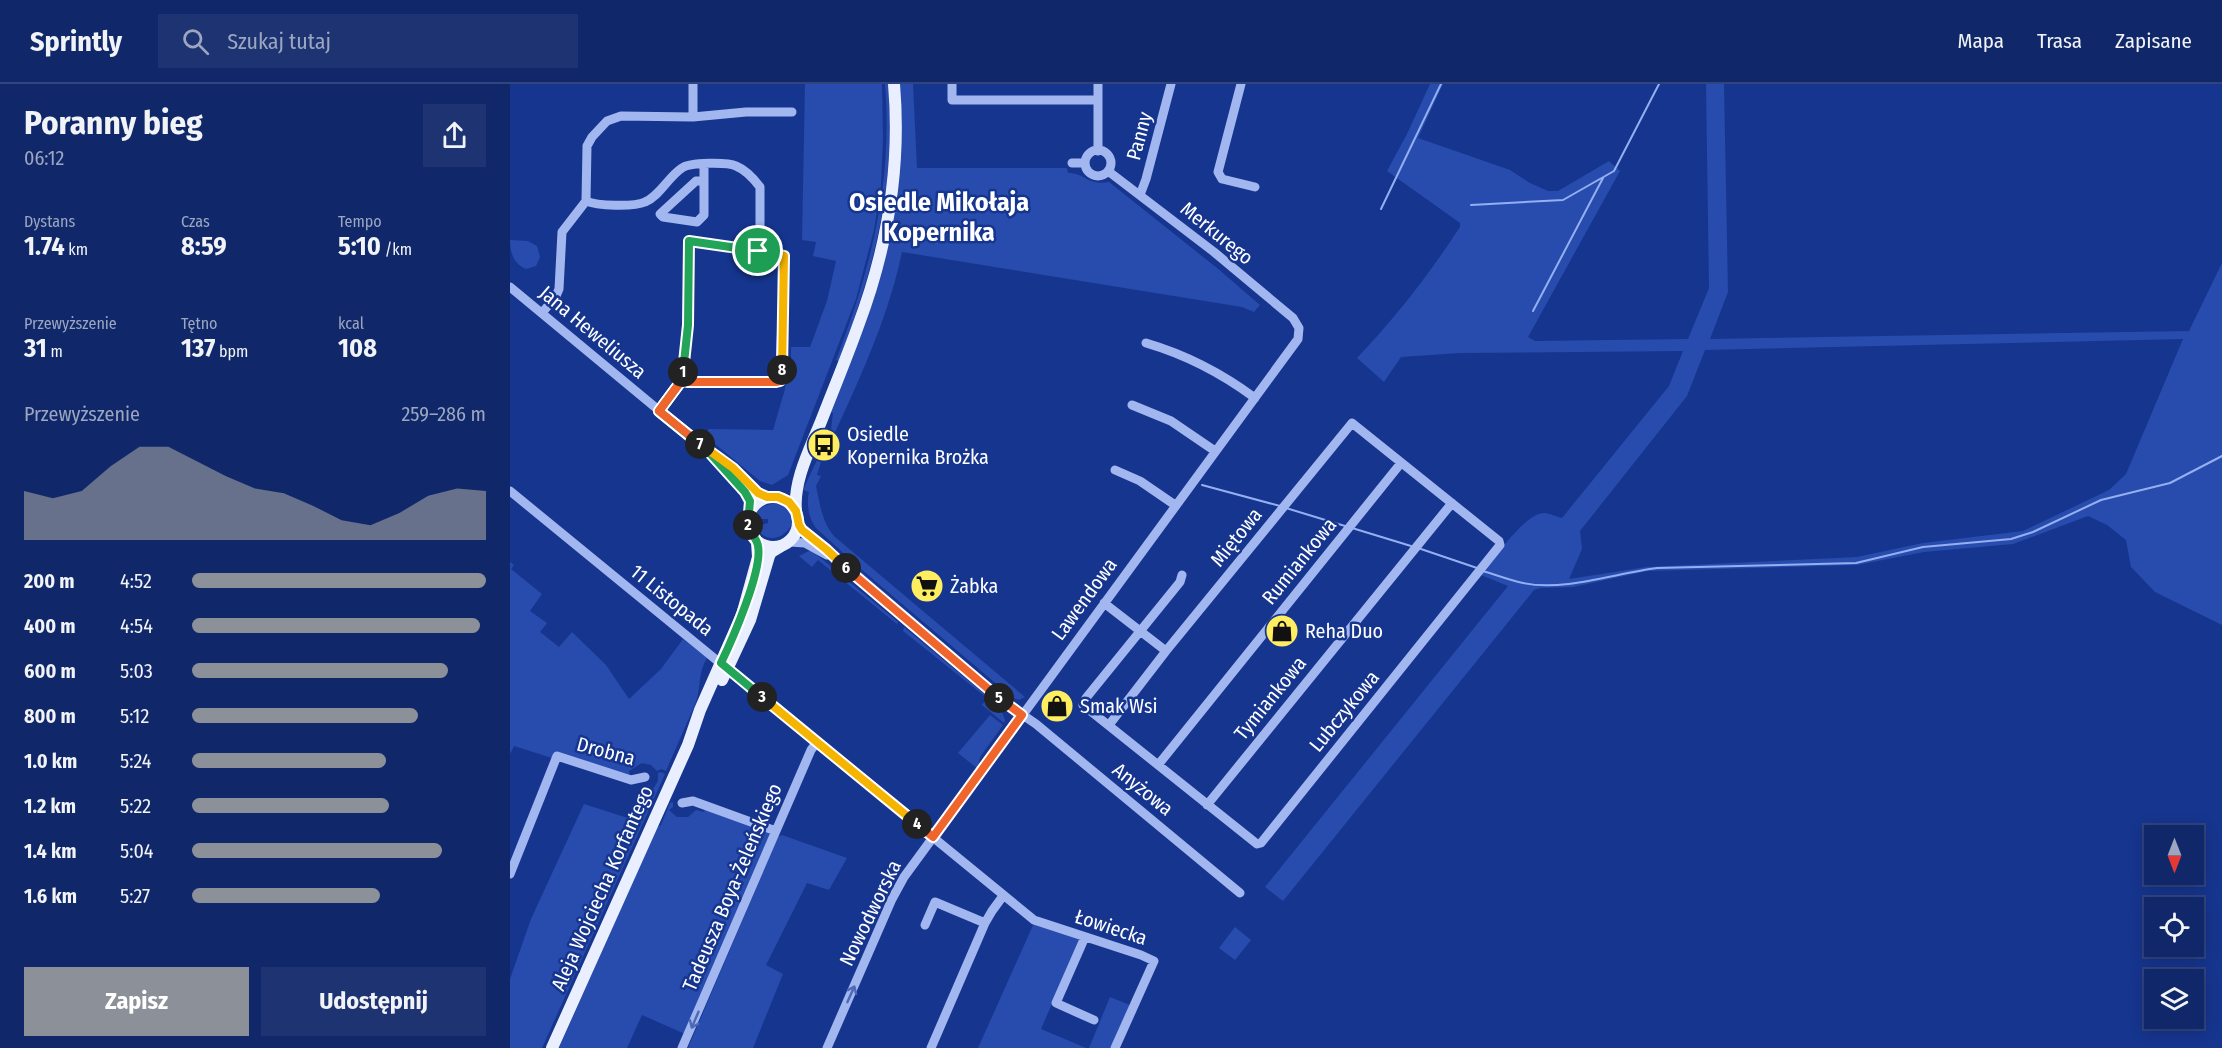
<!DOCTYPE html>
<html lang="pl">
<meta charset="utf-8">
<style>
:root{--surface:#10286a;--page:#1e3472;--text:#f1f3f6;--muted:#9ca6c1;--line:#30447e;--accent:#8c9099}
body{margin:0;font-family:"Fira Sans Condensed",sans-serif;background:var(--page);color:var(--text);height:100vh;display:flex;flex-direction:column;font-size:22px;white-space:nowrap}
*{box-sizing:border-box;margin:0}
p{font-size:20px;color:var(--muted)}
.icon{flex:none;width:33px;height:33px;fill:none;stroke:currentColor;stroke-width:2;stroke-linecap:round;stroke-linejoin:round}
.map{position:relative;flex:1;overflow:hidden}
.drawer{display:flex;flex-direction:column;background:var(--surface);width:510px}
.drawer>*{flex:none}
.needle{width:39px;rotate:180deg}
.fabs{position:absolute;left:1634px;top:741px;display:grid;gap:12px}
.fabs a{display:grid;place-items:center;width:60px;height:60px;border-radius:0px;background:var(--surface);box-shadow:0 3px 15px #0003,0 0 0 2px var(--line);font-size:30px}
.pin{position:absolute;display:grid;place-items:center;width:51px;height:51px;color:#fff;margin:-26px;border:3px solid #fff;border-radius:50%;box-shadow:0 2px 6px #0007}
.km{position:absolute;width:30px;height:30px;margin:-15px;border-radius:50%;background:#222;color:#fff;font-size:16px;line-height:30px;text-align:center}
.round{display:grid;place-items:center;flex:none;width:63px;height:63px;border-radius:0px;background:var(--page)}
.head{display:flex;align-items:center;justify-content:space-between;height:102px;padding:0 24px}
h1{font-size:33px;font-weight:700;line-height:45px}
.stats{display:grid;grid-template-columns:repeat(3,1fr);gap:9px;height:102px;padding:6px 24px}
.stats div{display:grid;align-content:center}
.stats b{font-size:26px;font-weight:700}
.stats small{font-size:16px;font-weight:400}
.stats p{font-size:16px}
.chart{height:168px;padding:12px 24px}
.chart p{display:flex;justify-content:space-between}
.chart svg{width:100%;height:108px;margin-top:6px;fill:var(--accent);opacity:.7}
.button{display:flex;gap:12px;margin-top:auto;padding:12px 24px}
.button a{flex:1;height:69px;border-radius:0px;background:var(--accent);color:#fff;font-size:24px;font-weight:700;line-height:69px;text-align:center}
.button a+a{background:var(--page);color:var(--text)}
ul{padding:0 24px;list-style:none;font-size:20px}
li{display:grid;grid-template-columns:96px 72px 1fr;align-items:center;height:45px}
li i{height:15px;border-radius:8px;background:var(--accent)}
header{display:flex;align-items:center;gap:36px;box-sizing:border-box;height:84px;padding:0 30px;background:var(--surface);border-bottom:2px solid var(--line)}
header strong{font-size:28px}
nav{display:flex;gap:33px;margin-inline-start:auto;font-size:21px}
.search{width:420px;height:54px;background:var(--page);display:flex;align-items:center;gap:15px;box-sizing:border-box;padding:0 21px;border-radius:0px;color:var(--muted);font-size:22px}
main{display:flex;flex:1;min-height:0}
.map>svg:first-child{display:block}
.green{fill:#284cad;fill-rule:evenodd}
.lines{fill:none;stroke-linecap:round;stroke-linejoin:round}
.stream{stroke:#94aff2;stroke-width:2}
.minor{stroke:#a2b7f0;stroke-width:9}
.major{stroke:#eaefff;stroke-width:12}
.oneway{stroke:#4e69b5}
.split-1-casing{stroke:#fff;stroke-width:12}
.split-2-casing{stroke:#fff;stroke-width:12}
.split-3-casing{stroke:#fff;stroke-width:12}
.split-4-casing{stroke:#fff;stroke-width:12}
.split-5-casing{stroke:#fff;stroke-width:12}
.split-6-casing{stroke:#fff;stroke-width:12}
.split-7-casing{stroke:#fff;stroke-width:12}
.split-8-casing{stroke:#fff;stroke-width:12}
.split-9-casing{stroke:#fff;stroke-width:12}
.split-1{stroke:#22a559;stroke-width:8}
.split-2{stroke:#22a559;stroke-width:8}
.split-3{stroke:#22a559;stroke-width:8}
.split-4{stroke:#f5b400;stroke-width:8}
.split-5{stroke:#f0652b;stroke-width:8}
.split-6{stroke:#f0652b;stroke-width:8}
.split-7{stroke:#f5b400;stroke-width:8}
.split-8{stroke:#f0652b;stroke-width:8}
.split-9{stroke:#f5b400;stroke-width:8}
.labels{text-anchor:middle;stroke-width:5;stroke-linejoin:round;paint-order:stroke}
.street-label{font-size:20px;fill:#fff;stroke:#16358e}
.poi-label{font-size:20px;fill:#fff;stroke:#16358e;text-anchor:start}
.district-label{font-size:26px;font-weight:bold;fill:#fff;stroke:#16358e}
</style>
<header>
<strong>Sprintly</strong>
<div class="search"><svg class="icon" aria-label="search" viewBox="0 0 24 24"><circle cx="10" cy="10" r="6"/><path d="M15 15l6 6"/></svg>Szukaj tutaj</div>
<nav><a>Mapa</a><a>Trasa</a><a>Zapisane</a></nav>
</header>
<main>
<section class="drawer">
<div class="head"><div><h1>Poranny bieg</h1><p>06:12</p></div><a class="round"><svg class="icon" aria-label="share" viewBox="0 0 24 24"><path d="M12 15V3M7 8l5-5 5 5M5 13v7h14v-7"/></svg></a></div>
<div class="stats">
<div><p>Dystans</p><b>1.74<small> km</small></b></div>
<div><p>Czas</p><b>8:59</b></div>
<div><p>Tempo</p><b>5:10<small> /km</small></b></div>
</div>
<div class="stats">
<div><p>Przewyższenie</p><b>31<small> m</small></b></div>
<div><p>Tętno</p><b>137<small> bpm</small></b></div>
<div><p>kcal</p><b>108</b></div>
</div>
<div class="chart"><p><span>Przewyższenie</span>259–286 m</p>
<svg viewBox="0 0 160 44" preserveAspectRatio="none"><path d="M0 44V24L10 27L20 24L30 14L40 6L50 6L60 12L70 18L80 23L90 25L100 30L110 36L120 38L130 33L140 26L150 23L160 24V44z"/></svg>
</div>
<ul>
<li><b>200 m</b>4:52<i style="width:100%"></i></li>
<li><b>400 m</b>4:54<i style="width:98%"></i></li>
<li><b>600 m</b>5:03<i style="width:87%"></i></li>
<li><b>800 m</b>5:12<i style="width:77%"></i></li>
<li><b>1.0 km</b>5:24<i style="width:66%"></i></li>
<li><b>1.2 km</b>5:22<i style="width:67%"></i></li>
<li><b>1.4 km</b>5:04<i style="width:85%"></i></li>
<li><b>1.6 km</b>5:27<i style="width:64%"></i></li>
</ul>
<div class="button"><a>Zapisz</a><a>Udostępnij</a></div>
</section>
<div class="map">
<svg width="1712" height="964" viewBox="0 0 1712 964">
<rect width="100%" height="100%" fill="#16358e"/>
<path class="green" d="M295 0H372L373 55 371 101 364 146 346 215 278 391 262 401 250 397 194 351 199 345 263 346 275 305 276 292 281 291V263H300L317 217 326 177 303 172 306 158 292 156Z
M375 0H378C387 101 364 183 329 277L326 276C361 185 383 98 375 0Z
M389 0H403L407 84H557L558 89C576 89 577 102 599 98L707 184 750 221 744 228 732 223 392 168C377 240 342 312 311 378L307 391 311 392 306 402C310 420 312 439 325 453L515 613 509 616 503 614 352 486 307 445C299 436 296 420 299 408L293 406 321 346 323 329 321 328 364 212Z
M920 0H933L908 54 1000 86 1020 99 1038 107H1048L1099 77 1110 87 1018 253 1025 257 1178 255 1199 204 1196 0H1214L1218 208 1200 255 1679 247 1712 179V541L1645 508 1621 483 1616 456 1597 441 1578 432 1503 460 1414 468 1347 481 1137 487 1063 503 1030 504 1024 506 773 817 755 803 998 502 971 491 976 483C988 470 1016 429 1034 429 1039 429 1047 433 1052 434L1159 302 1173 267 950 269 891 273 874 298 847 274C886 233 920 189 950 143V139L877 87 897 50ZM1673 255 1616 390 1599 406 1513 447 1413 459 1347 473 1137 483 1059 495 1072 465 1070 447 1177 312 1195 266Z
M0 156 18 157 27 162 30 173 26 182 16 185C4 180 0 169 0 156Z
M272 417 281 427 282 440C274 456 255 460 246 443L258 439V435H245C248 419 260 422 272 417Z
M301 466 388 538 387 540 308 476 302 483 289 472Z
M327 467 448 571 446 573 325 469Z
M0 478 4 481 1 485 32 510 20 527 37 539 30 548 49 563 62 548 96 581 119 615 151 585 173 555 197 574C188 588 191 603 186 618L156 687 151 685 147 687 141 681 132 679 119 687 120 692 42 674 4 662 0 670Z
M394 543 490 623 495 636 494 639 472 621 477 614 393 547Z
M480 631 493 641 470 673 468 685 448 669Z
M151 688 155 690 32 964H0V895L21 835 74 720 121 735 131 703 139 701 143 705 148 697V689Z
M163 718V723L159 726 167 733H178L186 726 194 728 195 724 260 748 261 752 175 950 132 931 117 964H49L147 743 151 741 160 719Z
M272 751 337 774 319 806 297 799 256 881 273 890 243 964H178L268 753Z
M524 839 570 855 531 945 576 964H468Z
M725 843 741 856 725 876 709 864Z
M600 913 620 921 602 964H579Z"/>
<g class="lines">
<path class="stream" d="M961 121 1053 116 1104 87 1149 0
M871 125 931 0
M1023 227 1093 94
M692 401 770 422
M776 424 835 442
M842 444 901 462
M908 464 967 484
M973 487C986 491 999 496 1013 499 1054 508 1106 489 1147 484L1346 479 1413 463 1501 455 1523 448 1591 416 1660 399 1712 372"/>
<path class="minor" d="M442 0V16H588
M588 0V67
M731 0 708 88 712 95 745 103
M183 33V0
M575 79a13 13 0 1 1 26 0a13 13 0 1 1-26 0Z
M562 79H575
M194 97H186L150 130 153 133 187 138 194 131V80
M630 111 636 95 661 0
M76 117C87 122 124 123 135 118 150 112 158 93 172 84 180 78 218 78 226 82 236 86 244 95 250 103V149L248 167
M0 203 198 367 235 408 240 417V428
M32 229 46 212 49 205 52 148 76 117 77 62 82 53 97 37 111 32 183 33 236 28H282
M636 259C677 271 710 288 745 314
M622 321 661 337 705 367
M149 327 173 296 177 298 270 297 274 172 179 157 178 241 173 296
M211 375C227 385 238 406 257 413
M605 386 630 397 665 421
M0 407 524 836 631 871 644 877 605 964
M289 441C300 455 315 463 327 477L494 618 526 640 730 809
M279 458 295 459 317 471
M594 519 656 567
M599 641 656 567 842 339 989 457 990 461 751 759 747 760 573 621 576 614 670 498 672 491
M648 681 891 379
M172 719 183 717 266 747
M697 721 942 419
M0 790 47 672 121 696 135 693
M415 841 425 818 475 839
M575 853 546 919 584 936
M172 964 301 666 307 658
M317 964 382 815 394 793 788 255 789 244 783 234 704 168 598 87
M421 964 475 839 482 827 493 812"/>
<path class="major" d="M238 438a25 25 0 1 1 50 0a25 25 0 1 1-50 0Z
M286 427C283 396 301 363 312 335 324 304 337 273 348 242 377 165 391 82 384 0
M212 596 240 536 259 472 261 468 271 462
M42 964 178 661 190 626 232 531 248 473 247 458"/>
</g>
<defs><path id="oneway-shaft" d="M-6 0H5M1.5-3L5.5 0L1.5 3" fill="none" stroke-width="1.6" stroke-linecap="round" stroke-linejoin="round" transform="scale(1.5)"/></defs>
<g class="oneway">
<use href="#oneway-shaft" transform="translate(341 910) rotate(-66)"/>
<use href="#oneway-shaft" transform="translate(185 936) rotate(113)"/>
</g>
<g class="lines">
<defs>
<path id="split-1" d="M173 288 178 241 179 157 248 167"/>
<path id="split-2" d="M173 288 172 296 149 327 198 367 235 408 240 417 238 441"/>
<path id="split-3" d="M238 441C240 450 247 454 248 462 253 486 222 556 211 579L252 613"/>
<path id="split-4" d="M252 613 407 740"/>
<path id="split-5" d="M407 740 423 753 512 631 489 614"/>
<path id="split-6" d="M336 484 489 614"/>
<path id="split-7" d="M190 360 223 384 248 409 257 413H268L279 418 286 427 289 441 292 446 317 466 336 484"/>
<path id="split-8" d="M190 360 149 327 172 296 177 298H266L270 297 272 286"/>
<path id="split-9" d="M248 167 274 172 272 286"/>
</defs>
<use href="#split-1" class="split-1-casing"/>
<use href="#split-2" class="split-2-casing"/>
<use href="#split-3" class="split-3-casing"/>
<use href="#split-4" class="split-4-casing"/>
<use href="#split-5" class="split-5-casing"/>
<use href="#split-6" class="split-6-casing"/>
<use href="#split-7" class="split-7-casing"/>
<use href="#split-8" class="split-8-casing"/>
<use href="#split-9" class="split-9-casing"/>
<use href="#split-1" class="split-1"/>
<use href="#split-2" class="split-2"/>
<use href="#split-3" class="split-3"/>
<use href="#split-4" class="split-4"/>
<use href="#split-5" class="split-5"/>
<use href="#split-6" class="split-6"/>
<use href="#split-7" class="split-7"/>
<use href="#split-8" class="split-8"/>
<use href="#split-9" class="split-9"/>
</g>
<defs>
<symbol id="bus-disc" viewBox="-11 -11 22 22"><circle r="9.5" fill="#ffee60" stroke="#16358e"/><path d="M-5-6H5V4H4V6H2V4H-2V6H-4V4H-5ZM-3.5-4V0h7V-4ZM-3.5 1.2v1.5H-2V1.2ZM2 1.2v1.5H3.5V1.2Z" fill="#111"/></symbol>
<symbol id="supermarket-disc" viewBox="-11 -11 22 22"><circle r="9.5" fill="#ffee60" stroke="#16358e"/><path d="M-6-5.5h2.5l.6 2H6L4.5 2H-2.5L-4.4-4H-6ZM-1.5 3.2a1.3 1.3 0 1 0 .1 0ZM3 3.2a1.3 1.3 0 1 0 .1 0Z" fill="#111"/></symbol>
<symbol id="shop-disc" viewBox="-11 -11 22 22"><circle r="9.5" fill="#ffee60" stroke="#16358e"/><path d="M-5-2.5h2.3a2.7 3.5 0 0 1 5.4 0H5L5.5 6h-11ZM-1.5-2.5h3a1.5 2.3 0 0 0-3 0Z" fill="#111"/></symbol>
</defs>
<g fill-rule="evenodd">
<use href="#bus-disc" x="295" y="342" width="38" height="38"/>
<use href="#supermarket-disc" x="398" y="483" width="38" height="38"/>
<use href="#shop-disc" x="753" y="528" width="38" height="38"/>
<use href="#shop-disc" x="528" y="603" width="38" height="38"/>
</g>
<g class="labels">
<g class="street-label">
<text transform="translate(629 52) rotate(-75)" y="7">Panny</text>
<text transform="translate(707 149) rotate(39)" y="7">Merkurego</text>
<text transform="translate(83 248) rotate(40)" y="7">Jana Heweliusza</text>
<text transform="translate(726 453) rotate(-51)" y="7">Miętowa</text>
<text transform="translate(789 477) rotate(-51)" y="7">Rumiankowa</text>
<text transform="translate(574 515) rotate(-54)" y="7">Lawendowa</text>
<text transform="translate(162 516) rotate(39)" y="7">11 Listopada</text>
<text transform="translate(760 614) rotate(-51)" y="7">Tymiankowa</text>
<text transform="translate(834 627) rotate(-51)" y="7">Lubczykowa</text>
<text transform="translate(96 667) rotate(15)" y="7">Drobna</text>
<text transform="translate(633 705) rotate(39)" y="7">Anyżowa</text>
<text transform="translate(222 803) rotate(-67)" y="7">Tadeusza Boya-Żeleńskiego</text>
<text transform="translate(92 804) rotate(-66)" y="7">Aleja Wojciecha Korfantego</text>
<text transform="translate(360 829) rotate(-64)" y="7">Nowodworska</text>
<text transform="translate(601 843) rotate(18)" y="7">Łowiecka</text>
</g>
<g class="poi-label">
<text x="337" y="357">Osiedle<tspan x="337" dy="23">Kopernika Brożka</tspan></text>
<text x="440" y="509">Żabka</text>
<text x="795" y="554">Reha Duo</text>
<text x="570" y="629">Smak Wsi</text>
</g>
<g class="district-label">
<text x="429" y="127">Osiedle Mikołaja<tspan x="429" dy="30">Kopernika</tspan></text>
</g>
</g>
</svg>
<div class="fabs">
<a><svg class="needle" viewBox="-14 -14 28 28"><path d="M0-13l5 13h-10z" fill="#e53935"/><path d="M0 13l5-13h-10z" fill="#9ca6c1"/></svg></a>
<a><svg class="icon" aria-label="locate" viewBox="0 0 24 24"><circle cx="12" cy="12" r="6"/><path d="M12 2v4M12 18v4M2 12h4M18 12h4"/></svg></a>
<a><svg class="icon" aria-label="layers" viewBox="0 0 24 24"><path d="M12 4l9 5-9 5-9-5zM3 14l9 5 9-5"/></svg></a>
</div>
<div class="pin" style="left:248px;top:167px;background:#1e9e55"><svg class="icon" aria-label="arrive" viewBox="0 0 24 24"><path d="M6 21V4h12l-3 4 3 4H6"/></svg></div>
<b class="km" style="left:173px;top:288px">1</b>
<b class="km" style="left:238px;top:441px">2</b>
<b class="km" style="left:252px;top:613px">3</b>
<b class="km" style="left:407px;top:740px">4</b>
<b class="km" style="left:489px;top:614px">5</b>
<b class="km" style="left:336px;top:484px">6</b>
<b class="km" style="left:190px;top:360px">7</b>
<b class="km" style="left:272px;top:286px">8</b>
</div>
</main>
